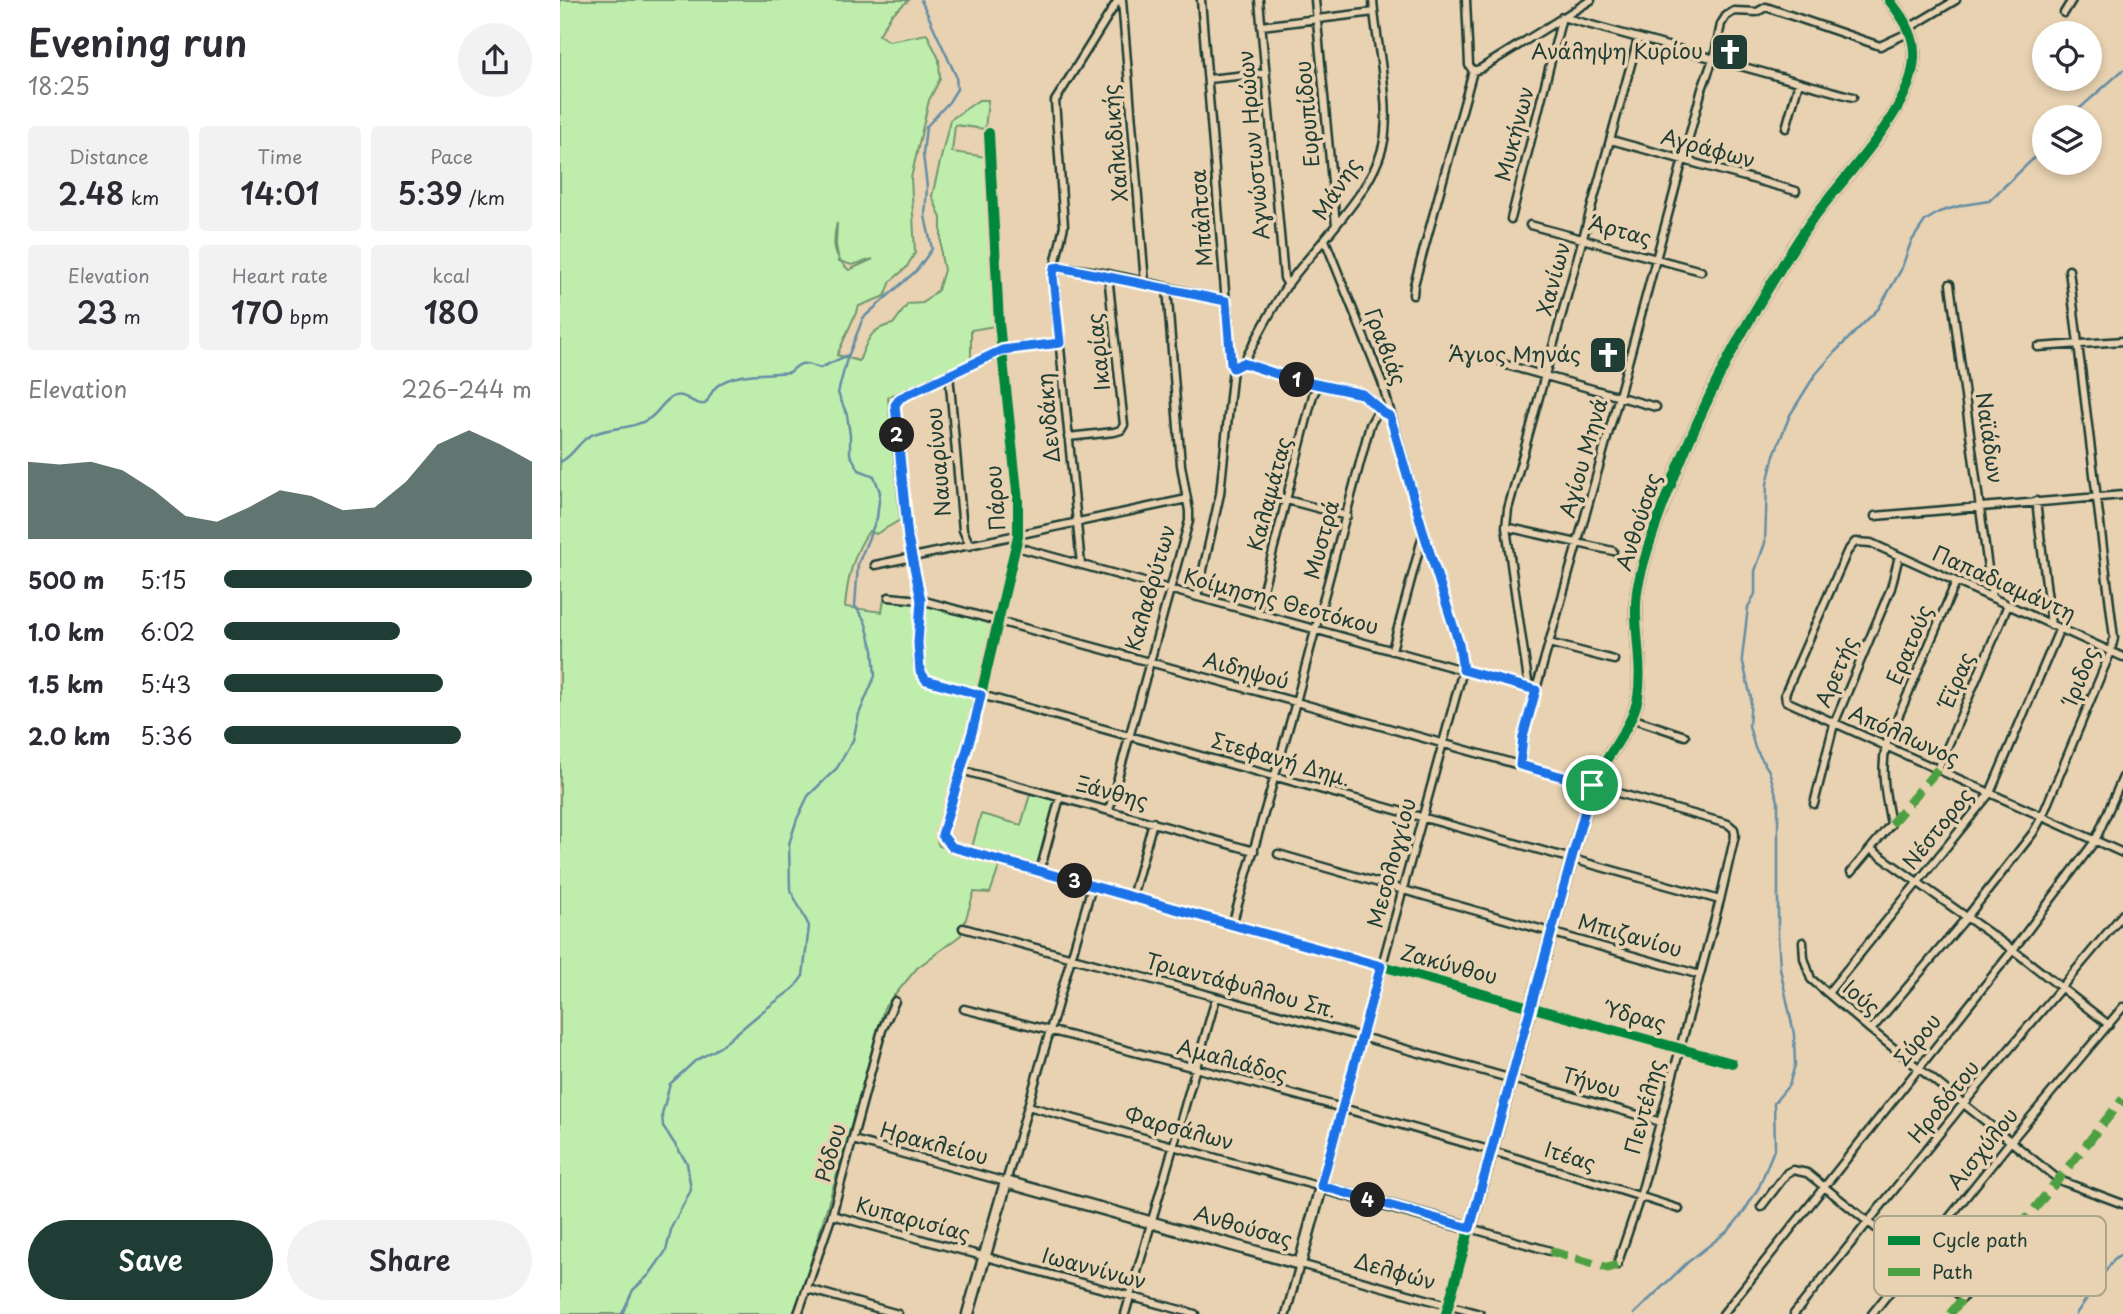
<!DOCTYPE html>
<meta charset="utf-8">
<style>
:root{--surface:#fff;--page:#f2f2f3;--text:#2b2b33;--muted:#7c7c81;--accent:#1f3d34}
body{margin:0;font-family:"Playpen Sans",sans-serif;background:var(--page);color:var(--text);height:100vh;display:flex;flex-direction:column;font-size:26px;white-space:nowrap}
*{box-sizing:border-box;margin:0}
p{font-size:23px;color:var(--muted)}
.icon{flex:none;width:38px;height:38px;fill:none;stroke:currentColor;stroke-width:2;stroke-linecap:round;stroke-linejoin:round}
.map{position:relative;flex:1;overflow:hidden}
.drawer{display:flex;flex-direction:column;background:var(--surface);width:560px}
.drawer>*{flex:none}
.buttons{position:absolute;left:1472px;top:21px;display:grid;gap:14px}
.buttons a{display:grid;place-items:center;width:70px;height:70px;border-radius:50%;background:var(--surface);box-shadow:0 4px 10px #0003;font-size:35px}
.pin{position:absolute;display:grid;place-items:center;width:60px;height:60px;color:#fff;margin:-30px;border:4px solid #fff;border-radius:50%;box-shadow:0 2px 7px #0007}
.km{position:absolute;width:35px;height:35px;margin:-18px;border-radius:50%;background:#222;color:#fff;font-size:19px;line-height:35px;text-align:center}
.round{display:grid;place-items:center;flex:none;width:74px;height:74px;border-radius:37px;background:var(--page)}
.summary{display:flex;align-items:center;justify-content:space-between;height:119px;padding:0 28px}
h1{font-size:38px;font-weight:600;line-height:52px}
.figures{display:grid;grid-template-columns:repeat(3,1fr);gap:10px;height:119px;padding:7px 28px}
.figures div{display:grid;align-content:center;border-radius:7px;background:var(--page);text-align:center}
.figures b{font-size:30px;font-weight:600}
.figures small{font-size:19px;font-weight:400}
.figures p{font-size:19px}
.chart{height:196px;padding:14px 28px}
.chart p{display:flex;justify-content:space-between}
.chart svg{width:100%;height:126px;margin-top:7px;fill:var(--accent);opacity:.7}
.primary-button{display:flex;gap:14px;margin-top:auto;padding:14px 28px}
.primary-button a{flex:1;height:80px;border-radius:42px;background:var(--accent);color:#fff;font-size:28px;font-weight:600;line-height:80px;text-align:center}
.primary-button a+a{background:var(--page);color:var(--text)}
ul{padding:0 28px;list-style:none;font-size:23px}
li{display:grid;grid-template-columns:112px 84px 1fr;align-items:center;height:52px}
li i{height:18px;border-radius:9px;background:var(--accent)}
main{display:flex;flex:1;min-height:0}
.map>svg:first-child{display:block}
.green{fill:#bfeeac;stroke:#6f9670;stroke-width:2;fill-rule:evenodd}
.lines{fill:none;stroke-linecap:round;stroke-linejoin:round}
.stream{stroke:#658ea5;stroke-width:2.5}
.street-casing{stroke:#1f3d34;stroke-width:11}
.secondary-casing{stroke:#1f3d34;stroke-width:15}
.street{stroke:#e8d2b1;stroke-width:6}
.secondary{stroke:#e8d2b1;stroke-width:10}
.quiet{stroke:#4da043;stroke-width:9;stroke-dasharray:18 9;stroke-linecap:butt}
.cycleway-casing{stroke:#e8d2b1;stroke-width:15}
.cycleway{stroke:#00873e;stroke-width:10}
.route-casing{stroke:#fff;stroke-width:14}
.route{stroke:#1a73e8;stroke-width:9}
.labels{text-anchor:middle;stroke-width:7;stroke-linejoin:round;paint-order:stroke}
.poi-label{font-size:21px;fill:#1f3d34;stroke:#e8d2b1;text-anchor:end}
.street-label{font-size:21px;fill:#1f3d34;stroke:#e8d2b1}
.key{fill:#e8d2b1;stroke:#aca58c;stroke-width:2}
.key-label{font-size:19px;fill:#1f3d34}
</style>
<main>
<section class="drawer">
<div class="summary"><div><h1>Evening run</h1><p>18:25</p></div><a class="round"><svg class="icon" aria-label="share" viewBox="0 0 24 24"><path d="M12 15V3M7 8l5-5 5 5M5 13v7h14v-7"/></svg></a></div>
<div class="figures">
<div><p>Distance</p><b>2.48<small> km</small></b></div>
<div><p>Time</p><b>14:01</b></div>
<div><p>Pace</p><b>5:39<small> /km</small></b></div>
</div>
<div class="figures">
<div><p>Elevation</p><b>23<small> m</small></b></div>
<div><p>Heart rate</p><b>170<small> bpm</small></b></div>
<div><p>kcal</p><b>180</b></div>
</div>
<div class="chart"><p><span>Elevation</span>226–244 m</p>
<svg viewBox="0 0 160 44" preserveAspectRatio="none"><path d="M0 44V17L10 18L20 17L30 20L40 27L50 36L60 38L70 33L80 27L90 29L100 34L110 33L120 24L130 11L140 6L150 11L160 17V44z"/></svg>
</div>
<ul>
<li><b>500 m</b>5:15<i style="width:100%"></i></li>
<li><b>1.0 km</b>6:02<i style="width:57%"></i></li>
<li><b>1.5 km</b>5:43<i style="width:71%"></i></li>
<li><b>2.0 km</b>5:36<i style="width:77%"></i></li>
</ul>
<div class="primary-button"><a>Save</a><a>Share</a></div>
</section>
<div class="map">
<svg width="1563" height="1314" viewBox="0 0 1563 1314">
<rect width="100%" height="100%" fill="#e8d2b1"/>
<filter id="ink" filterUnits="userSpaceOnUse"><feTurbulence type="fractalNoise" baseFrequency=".0143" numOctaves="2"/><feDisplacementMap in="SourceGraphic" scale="14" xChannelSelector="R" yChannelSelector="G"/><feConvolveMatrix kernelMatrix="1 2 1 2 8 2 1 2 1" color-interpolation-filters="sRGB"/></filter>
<g filter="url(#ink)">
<path class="green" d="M0 0H349L331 15 319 35 329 41 367 34 379 59 380 79 369 100 351 178 355 253 346 268 331 281 325 296 299 306 277 355 299 361C308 340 309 329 333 324L348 304 363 303 378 290 384 270 381 255V218L372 196 390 120 419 100H428L425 129 395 125 392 152 427 157 435 326 411 330V360L328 397 340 520 316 534 309 531C293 553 287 581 285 607L322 612 324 599 356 603 434 624 410 732 377 842 379 846 410 855 421 814 461 825 471 791 497 797 479 864 443 856 430 893 414 892 401 935 357 968 324 1008 285 1147 243 1288 233 1314H0ZM277 223 276 245 279 261 292 265 313 259 289 270C273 257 272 243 277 223Z"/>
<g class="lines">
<path class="stream" d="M1510 117 1563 70
M0 462C13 456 17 444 28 437 45 426 71 431 90 418 99 412 104 399 115 396 127 393 133 406 145 404 150 398 151 391 157 386 175 371 208 375 230 372 243 360 244 363 260 368L288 355
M62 1314 73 1290 89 1275 106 1251 112 1226 131 1190 127 1163 103 1126 102 1114 110 1084 135 1061 160 1047 203 1011 234 988 243 976 249 926 230 889 229 844 237 819 248 796 277 768 293 740 299 714 315 676 313 650 305 621 295 606 298 564 317 518 320 492 314 476 299 470 290 454V435L287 415 278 393 286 362 303 318 357 270 372 249 365 216 367 187 363 154 366 127 389 102 397 89 396 76 361 0
M1074 1314 1128 1262 1169 1230 1183 1213 1199 1187 1215 1147 1214 1103 1229 1085 1235 1065 1234 1034 1220 968 1218 934V801L1209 771 1195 748 1189 726 1191 698 1182 658 1188 607 1195 594V571L1205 543 1207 484 1214 455 1230 415 1255 375 1275 352 1319 308 1341 270 1351 242 1365 221 1379 212 1403 205 1429 201 1473 159 1484 151
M1516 1314 1554 1259 1563 1253"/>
<defs>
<path id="street" d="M562 0 585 283
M699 0 724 278 728 285
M755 0 776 225
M1504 13 1512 0
M701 26 814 12
M1349 28 1396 0
M913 71 920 69 1031 0
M648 79 706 73
M1226 128 1239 82
M429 133 439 323 458 501V536L413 729 381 835 392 847 1172 1063
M1051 140 1236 191
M951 219 1002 17 1293 97
M970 225 1141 271
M494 269C516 262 636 295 666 301
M1390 284 1432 598
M853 295 854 285 913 71 909 65 906 0
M500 343 442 350 340 398 335 405V414L348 538 361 600 358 661 360 671 367 680 1160 900
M1478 347 1563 341
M683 363 732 379 802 394 825 414 830 416
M943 364 1096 407
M673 368 683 363C698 337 711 309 728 284 758 242 821 186 825 133 829 92 816 42 813 0
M389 374 403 530 410 546
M508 437 554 432 561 430 564 425 548 275
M727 500 787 516
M1476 501 1491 625
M1315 516 1563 495
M946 527 1053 551
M457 547 971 689
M315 565 627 499
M521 565 494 285V269L504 226 495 101 558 0
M329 597 361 600 736 702 1168 824 1174 829 1175 835 1160 900 1080 1197 1057 1265
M637 597 660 494 673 368 671 364 641 0
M697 613 753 395 759 384
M989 643 1054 660
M832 650 863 535
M1563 657 1311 543 1295 542 1287 552 1225 694 1226 701 1563 853
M969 688 952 571 946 527 948 509 1078 39
M1071 718 1125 736
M960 765 965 728 1059 396 1142 89 1155 54 1161 24 1166 16 1174 11 1197 12 1206 7 1320 46 1350 32
M1378 769 1448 605
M401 770 694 851
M1254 804 1274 724 1331 588 1339 556
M549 810 629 521V511L621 465 607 288
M1312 850 1453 950 1549 1025
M718 854 1140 975
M480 871 500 797
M1291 872 1331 824C1326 798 1320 772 1326 745L1396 582
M572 897 593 822
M672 925 736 702 810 425 819 409
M403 928C635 992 869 1053 1101 1122
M1243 942 1244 958 1251 979 1311 1030 1499 1180 1563 1204
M1268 993 1430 793 1500 628
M404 1009C643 1068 885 1133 1119 1209
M1311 1030 1407 917 1473 833 1482 817 1551 651 1554 638 1509 270
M468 1106 761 1187 903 670 899 644 864 533 822 382 765 240
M293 1140 446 1182 532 886
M1201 1207 1227 1173 1233 1170 1247 1173 1403 1298
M272 1215 635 1314
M248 1289 338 1314
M238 1314 272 1215 322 1030 335 1001
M565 1314 656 998
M726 1314 740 1264 920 1314
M886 1314 910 1228 990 1251
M1163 1314 1453 950 1535 841 1563 777
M1234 1314 1404 1103 1563 914
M1312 1314 1450 1142 1563 1007"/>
<path id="secondary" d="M408 1314 446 1182 740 1264 761 1187 910 1228 1032 785C1045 757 1073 727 1078 697 1084 659 1070 617 1079 581 1086 551 1096 523 1107 495 1131 433 1159 372 1193 314 1211 284 1229 253 1249 224 1278 183 1346 116 1353 67 1358 39 1346 21 1329 0"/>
</defs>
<use href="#street" class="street-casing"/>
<use href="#secondary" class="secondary-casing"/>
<use href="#street" class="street"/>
<use href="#secondary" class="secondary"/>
<path class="quiet" d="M1331 824 1378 769
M990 1251 1048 1268 1057 1265
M1390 1314 1563 1099"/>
<defs>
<path id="cycleway" d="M429 133 439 323 458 501V536L413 729 381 835 392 847 1172 1063
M886 1314 1032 785C1045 757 1073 727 1078 697 1084 659 1070 617 1079 581 1086 551 1096 523 1107 495 1131 433 1159 372 1193 314 1211 284 1229 253 1249 224 1278 183 1346 116 1353 67 1358 39 1346 21 1329 0"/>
</defs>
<use href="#cycleway" class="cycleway-casing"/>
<use href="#cycleway" class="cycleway"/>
</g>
</g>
<g class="lines" filter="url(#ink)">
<defs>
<path id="route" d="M500 267 666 301 671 364 673 368 683 363 732 379 802 394 824 413 830 416 864 534 899 644 903 670 976 690 963 737 960 765 1032 785 910 1228 761 1186 821 966 392 847 382 835 413 729 421 695 366 680 360 671 358 643 361 600 348 538 335 405 340 398 442 350 500 343 493 277 494 268Z"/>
</defs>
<use href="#route" class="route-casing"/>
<use href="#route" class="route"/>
</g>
<defs>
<symbol id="church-square" viewBox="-11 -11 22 22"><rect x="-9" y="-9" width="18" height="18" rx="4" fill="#1f3d34" stroke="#e8d2b1"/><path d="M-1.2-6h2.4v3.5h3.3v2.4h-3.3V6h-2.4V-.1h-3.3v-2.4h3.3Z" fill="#fff"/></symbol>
</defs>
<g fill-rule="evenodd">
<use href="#church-square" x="1148" y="30" width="44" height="44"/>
<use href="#church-square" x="1026" y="333" width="44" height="44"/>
</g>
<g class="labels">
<g class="poi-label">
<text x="1143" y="59">Ανάληψη Κυρίου</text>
<text x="1021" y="362">Άγιος Μηνάς</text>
</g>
<g class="street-label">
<text transform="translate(748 114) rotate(-95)" y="7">Ευρυπίδου</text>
<text transform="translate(955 134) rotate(-75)" y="7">Μυκήνων</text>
<text transform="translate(556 143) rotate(-95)" y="7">Χαλκιδικής</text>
<text transform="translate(694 145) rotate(-95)" y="7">Αγνώστων Ηρώων</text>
<text transform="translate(1148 149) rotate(15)" y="7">Αγράφων</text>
<text transform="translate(777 189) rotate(-57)" y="7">Μάνης</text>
<text transform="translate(642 218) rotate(-94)" y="7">Μπάλτσα</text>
<text transform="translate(1060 231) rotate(15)" y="7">Άρτας</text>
<text transform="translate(994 279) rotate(-75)" y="7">Χανίων</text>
<text transform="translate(825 347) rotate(69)" y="7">Γραβιάς</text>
<text transform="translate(539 352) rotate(-96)" y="7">Ικαρίας</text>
<text transform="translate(489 418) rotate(-95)" y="7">Δενδάκη</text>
<text transform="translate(1429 438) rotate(82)" y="7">Ναϊάδων</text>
<text transform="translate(1024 458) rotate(-74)" y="7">Αγίου Μηνά</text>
<text transform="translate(379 462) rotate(-95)" y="7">Ναυαρίνου</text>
<text transform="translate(710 494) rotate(-75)" y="7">Καλαμάτας</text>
<text transform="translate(436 498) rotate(-94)" y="7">Πάρου</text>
<text transform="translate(1079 522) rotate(-72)" y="7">Ανθούσας</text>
<text transform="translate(762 540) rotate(-75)" y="7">Μυστρά</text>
<text transform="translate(1444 584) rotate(24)" y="7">Παπαδιαμάντη</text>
<text transform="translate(591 588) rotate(-74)" y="7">Καλαβρύτων</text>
<text transform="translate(721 602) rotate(15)" y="7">Κοίμησης Θεοτόκου</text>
<text transform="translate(1350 645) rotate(-67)" y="7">Ερατούς</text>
<text transform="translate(686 671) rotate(15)" y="7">Αιδηψού</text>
<text transform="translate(1277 672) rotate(-67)" y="7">Αρετής</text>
<text transform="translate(1521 676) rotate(-68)" y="7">Ίριδος</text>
<text transform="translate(1397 680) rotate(-67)" y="7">Έϊρας</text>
<text transform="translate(1344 736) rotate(24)" y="7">Απόλλωνος</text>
<text transform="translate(721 760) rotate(16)" y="7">Στεφανή Δημ.</text>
<text transform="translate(552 793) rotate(15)" y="7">Ξάνθης</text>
<text transform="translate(1378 829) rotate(-51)" y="7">Νέστορος</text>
<text transform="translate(832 863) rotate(-75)" y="7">Μεσολογγίου</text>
<text transform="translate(1070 936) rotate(16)" y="7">Μπιζανίου</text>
<text transform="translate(889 965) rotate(15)" y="7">Ζακύνθου</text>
<text transform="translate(681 986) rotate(15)" y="7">Τριαντάφυλλου Σπ.</text>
<text transform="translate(1301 998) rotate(40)" y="7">Ιούς</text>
<text transform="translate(1076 1017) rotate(15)" y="7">Ύδρας</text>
<text transform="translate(1358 1040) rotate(-51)" y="7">Σύρου</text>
<text transform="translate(672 1061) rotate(15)" y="7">Αμαλιάδος</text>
<text transform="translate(1031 1083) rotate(16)" y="7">Τήνου</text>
<text transform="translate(1384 1102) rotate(-51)" y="7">Ηροδότου</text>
<text transform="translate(1085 1107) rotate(-75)" y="7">Πεντέλης</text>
<text transform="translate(619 1129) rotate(15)" y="7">Φαρσάλων</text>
<text transform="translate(374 1144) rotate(15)" y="7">Ηρακλείου</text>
<text transform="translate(1423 1149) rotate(-51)" y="7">Αισχύλου</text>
<text transform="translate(271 1153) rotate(-74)" y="7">Ρόδου</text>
<text transform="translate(1010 1157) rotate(17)" y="7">Ιτέας</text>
<text transform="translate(353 1220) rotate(15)" y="7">Κυπαρισίας</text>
<text transform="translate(683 1227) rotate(16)" y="7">Ανθούσας</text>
<text transform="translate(534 1269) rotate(15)" y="7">Ιωαννίνων</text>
<text transform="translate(835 1272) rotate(16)" y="7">Δελφών</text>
</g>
</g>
<rect x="1314" y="1216" width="232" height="80" rx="10" class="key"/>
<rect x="1328" y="1236" width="32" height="9" fill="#00873e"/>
<rect x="1328" y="1268" width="32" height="8" fill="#4da043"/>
<g class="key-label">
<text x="1372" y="1247">Cycle path</text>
<text x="1372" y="1279">Path</text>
</g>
</svg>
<div class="buttons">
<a><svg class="icon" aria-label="locate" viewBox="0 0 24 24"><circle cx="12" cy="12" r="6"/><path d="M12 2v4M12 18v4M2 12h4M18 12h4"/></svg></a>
<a><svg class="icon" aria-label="layers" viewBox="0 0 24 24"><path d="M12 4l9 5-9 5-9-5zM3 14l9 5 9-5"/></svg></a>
</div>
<div class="pin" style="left:1032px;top:785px;background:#1e9e55"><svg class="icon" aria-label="arrive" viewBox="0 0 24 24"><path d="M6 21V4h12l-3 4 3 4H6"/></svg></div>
<b class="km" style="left:737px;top:380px">1</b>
<b class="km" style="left:337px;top:435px">2</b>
<b class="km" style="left:515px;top:881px">3</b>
<b class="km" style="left:808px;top:1200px">4</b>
</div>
</main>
